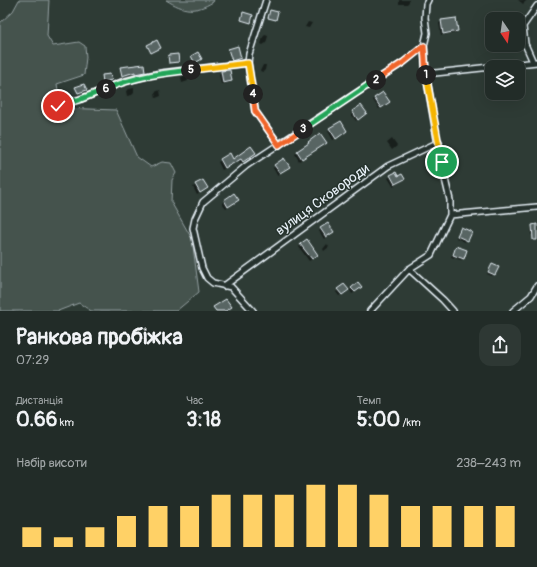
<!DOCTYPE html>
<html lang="uk">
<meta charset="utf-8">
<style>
:root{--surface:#222c28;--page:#2e3834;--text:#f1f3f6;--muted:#a2a7a8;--line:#3f4845;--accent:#ffd166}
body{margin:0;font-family:Pangolin,sans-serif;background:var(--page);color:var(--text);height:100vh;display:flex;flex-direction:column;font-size:15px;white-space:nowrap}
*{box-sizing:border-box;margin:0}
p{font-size:13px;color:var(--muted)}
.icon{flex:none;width:22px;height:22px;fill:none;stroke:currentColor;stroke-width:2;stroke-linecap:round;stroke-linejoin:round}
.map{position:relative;height:311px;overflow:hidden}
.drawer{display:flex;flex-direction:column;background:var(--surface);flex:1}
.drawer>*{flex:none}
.needle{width:26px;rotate:167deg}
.buttons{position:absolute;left:485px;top:12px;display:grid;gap:8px}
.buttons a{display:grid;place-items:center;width:40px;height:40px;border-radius:8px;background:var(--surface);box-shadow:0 4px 16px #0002,0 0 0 1px var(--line);font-size:20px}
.pin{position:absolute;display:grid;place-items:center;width:34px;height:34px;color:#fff;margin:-17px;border:2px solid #fff;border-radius:50%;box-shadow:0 1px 4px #0007}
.km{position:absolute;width:20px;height:20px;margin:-10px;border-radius:50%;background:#222;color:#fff;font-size:11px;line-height:20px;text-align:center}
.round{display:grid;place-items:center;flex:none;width:42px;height:42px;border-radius:12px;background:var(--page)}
.head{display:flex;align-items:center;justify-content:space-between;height:68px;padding:0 16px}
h1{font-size:22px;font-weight:800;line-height:30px}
.metrics{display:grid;grid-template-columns:repeat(3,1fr);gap:6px;height:68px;padding:4px 16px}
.metrics div{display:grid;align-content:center}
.metrics b{font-size:20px;font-weight:800}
.metrics small{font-size:11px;font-weight:400}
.metrics p{font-size:11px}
.chart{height:112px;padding:8px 16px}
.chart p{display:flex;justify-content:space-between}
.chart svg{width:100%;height:72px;margin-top:4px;stroke:var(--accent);stroke-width:6}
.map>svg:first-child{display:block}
.green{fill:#45524e;stroke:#96a2a3}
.shadow{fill:#0007}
.building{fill:#596563;stroke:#e8f1f8}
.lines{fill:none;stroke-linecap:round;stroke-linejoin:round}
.street-casing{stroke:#e8f1f8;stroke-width:8}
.street{stroke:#26332d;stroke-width:5}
.split-1-casing{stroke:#fff;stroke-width:8}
.split-2-casing{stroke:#fff;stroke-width:8}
.split-3-casing{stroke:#fff;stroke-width:8}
.split-4-casing{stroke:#fff;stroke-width:8}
.split-5-casing{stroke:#fff;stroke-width:8}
.split-6-casing{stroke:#fff;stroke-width:8}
.split-7-casing{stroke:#fff;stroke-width:8}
.split-1{stroke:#f5b400;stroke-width:5}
.split-2{stroke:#f0652b;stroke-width:5}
.split-3{stroke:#22a559;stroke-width:5}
.split-4{stroke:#f0652b;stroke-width:5}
.split-5{stroke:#f5b400;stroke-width:5}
.split-6{stroke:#22a559;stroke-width:5}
.split-7{stroke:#22a559;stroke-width:5}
.labels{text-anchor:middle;stroke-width:3;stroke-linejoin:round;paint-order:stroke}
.street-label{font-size:14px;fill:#e8f1f8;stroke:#26332d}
</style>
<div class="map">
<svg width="537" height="311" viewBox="0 0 537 311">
<rect width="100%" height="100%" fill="#2e3b35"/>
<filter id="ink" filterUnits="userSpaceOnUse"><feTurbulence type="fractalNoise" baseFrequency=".025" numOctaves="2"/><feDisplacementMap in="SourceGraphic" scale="8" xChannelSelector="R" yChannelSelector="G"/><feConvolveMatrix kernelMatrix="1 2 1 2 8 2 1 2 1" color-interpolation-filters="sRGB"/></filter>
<g filter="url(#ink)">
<path class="green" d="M19 0H49L47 36 53 46 79 42 85 46 86 57 84 75 57 84 61 108 116 110 137 157 151 167 162 162 171 163 176 173 172 180 171 202 192 239 199 292 176 311H91L79 303 58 311H0V23L13 11Z
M166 0H214L213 2C195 13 184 11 166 0Z"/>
<path class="shadow" d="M399 0H409V2L407 4H399Z
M518 0H527L523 4Z
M442 21 457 31 455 33 441 35 439 23Z
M308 22 312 23 309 28 305 27Z
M265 35 268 36 266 43 263 45 261 44 263 37Z
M229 50 240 58 231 61Z
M263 65H266L265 70 263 72 260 71Z
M120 68 144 72 135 74V72L121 76Z
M221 72 231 81 229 83 221 84 219 74Z
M187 75 188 81 182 83 181 77Z
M134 88V93L132 95 127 96 126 91 129 89Z
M160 90 161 96 156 98 155 92Z
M375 98 387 104 379 109 373 100Z
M361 107 363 115 356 121 351 114Z
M330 129 346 131 333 140 328 131Z
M320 135 326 143 299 161 295 154Z
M392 139 397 146 392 150 387 143Z
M255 153 241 164 238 160 222 170 218 162 229 155 233 160Z
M275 166 286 169 277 175 273 168Z
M396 173 401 181 393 186 388 178Z
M203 181 207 188 197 195 193 187Z
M234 194 235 202 226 208 222 203Z
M537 225V235H531V228L533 226Z
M461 228 467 240 465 242 456 238Z
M321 229 331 234 324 239 319 231Z
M327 244 329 247 324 251 323 249Z
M301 245 315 257 309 261 299 247Z
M456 247 463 258 461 260 451 257Z
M492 265 494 274 492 276 487 274Z
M352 288 359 289 352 294 350 290Z
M338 290 345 292 339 296 336 292Z"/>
<path class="building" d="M270 10 278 12 276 20 268 18Z
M243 12 253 15 251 23 241 20Z
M456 18 458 31 443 34 441 20Z
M157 40 161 48 151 53 147 45Z
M238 46 241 58 232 61 228 49Z
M198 52 202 59 195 63 191 56Z
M178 54 179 62 169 63 168 55Z
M144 64 145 72 135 74V72L122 76 120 67Z
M230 70 232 81 223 83 221 71Z
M110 74 112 80 103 82 102 75Z
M84 84 87 90 78 93 75 87Z
M383 92 390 102 381 108 374 98Z
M361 105 367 113 358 120 352 111Z
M341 121 347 131 336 139 329 128Z
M320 133 327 143 302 159 297 151 309 143 308 142Z
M251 146 256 153 243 162 241 159 225 168 220 159 230 153 233 159Z
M284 158 290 167 280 173 274 165Z
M396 172 398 176 402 174 405 179 395 184 390 175Z
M203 180 208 188 200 193 195 184Z
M234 193 239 200 228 207 224 200Z
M328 223 334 232 326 237 320 228Z
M537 224V240H533L532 225Z
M461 227 472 232 468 241 457 236Z
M307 239 318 255 312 259 300 244Z
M456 246 467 250 464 259 453 255Z
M492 264 499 267 495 275 488 272Z
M358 282 362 287 355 292 351 288Z
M344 284 349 290 342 295 337 289Z
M226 299 232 307 226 311H216L213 307Z"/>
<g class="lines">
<defs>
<path id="street" d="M266 0 249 54 248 63 255 111 279 145
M533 62 525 44 523 26 537 6
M426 74 537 62
M58 106 81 99 122 82 142 77 161 73 248 63
M450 215 537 207
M409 269 443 300 453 311
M224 286 388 166 439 142
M253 311 231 287 213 283 207 278 202 268 193 228 195 219 203 202 246 166 379 78 404 62 424 46
M370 311 409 269 431 255 450 215V200L441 162 426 74 424 46 427 33 425 18 426 4 428 0
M513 311 531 296 537 286"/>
</defs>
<use href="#street" class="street-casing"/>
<use href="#street" class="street"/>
</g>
</g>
<g class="lines" filter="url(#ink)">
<defs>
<path id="split-1" d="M426 75 442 162"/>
<path id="split-2" d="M376 80 404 62 424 46 426 75"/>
<path id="split-3" d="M303 129 376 80"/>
<path id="split-4" d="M253 94 255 111 279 145 303 129"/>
<path id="split-5" d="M191 70 248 63 253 94"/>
<path id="split-6" d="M106 89C133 77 162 73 191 70"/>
<path id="split-7" d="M58 106 81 99 106 89"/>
</defs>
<use href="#split-1" class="split-1-casing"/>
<use href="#split-2" class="split-2-casing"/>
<use href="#split-3" class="split-3-casing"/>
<use href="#split-4" class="split-4-casing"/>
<use href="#split-5" class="split-5-casing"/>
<use href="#split-6" class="split-6-casing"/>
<use href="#split-7" class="split-7-casing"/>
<use href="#split-1" class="split-1"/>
<use href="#split-2" class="split-2"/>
<use href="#split-3" class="split-3"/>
<use href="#split-4" class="split-4"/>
<use href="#split-5" class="split-5"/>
<use href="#split-6" class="split-6"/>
<use href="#split-7" class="split-7"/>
</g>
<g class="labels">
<g class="street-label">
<text transform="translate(322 199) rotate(-36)" y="5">вулиця Сковороди</text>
</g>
</g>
</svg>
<div class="buttons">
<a><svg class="needle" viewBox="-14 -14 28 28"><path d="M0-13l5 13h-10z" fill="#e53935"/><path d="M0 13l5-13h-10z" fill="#a2a7a8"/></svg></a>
<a><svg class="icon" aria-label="layers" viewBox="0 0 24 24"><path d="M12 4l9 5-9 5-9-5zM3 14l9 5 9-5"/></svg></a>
</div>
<div class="pin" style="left:442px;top:162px;background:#1e9e55"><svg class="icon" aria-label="arrive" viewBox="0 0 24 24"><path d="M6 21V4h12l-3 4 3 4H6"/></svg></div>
<div class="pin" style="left:58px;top:106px;background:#d93025"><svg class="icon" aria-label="check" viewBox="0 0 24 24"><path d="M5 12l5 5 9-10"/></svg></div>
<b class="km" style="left:426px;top:75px">1</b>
<b class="km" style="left:376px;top:80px">2</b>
<b class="km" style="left:303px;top:129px">3</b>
<b class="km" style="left:253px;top:94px">4</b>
<b class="km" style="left:191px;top:70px">5</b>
<b class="km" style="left:106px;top:89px">6</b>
</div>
<section class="drawer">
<div class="head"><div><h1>Ранкова пробіжка</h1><p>07:29</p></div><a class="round"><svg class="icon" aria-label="share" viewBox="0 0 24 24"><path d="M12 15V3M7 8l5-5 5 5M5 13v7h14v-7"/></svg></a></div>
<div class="metrics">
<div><p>Дистанція</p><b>0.66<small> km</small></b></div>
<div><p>Час</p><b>3:18</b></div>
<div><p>Темп</p><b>5:00<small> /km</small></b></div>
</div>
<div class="chart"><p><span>Набір висоти</span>238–243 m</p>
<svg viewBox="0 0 160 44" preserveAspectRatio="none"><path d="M5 44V32M15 44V38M25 44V32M35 44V25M45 44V19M55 44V19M65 44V12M75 44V12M85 44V12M95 44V6M105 44V6M115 44V12M125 44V19M135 44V19M145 44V19M155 44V19"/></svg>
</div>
</section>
